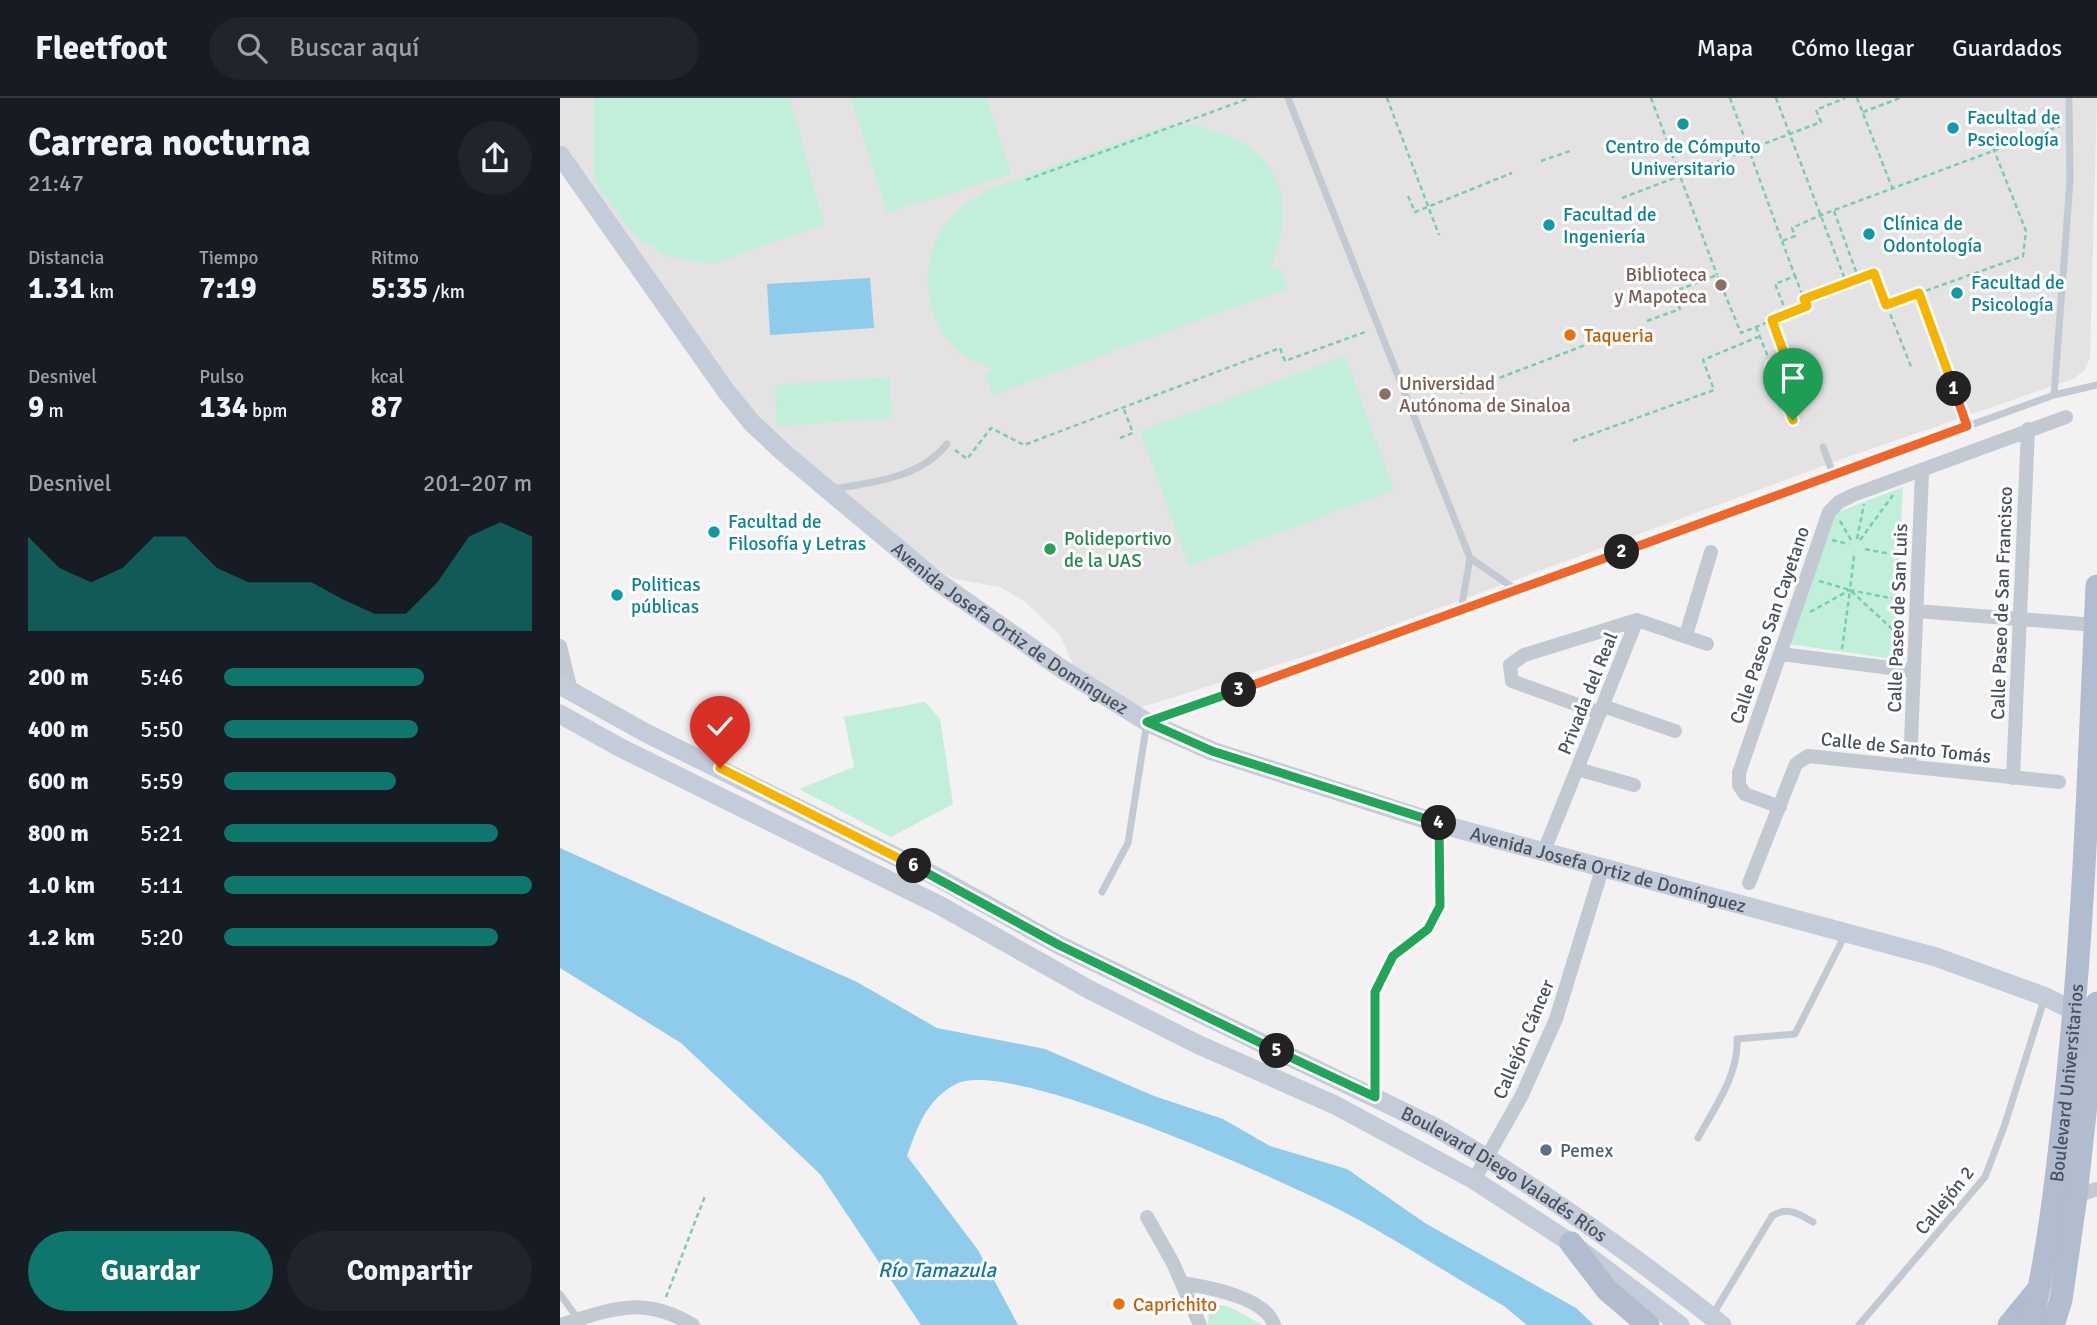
<!DOCTYPE html>
<html lang="es">
<meta charset="utf-8">
<style>
:root{--surface:#171b24;--page:#20242c;--text:#f1f3f6;--muted:#9ea1a6;--line:#363941;--accent:#0f766e}
body{margin:0;font-family:Signika,sans-serif;background:var(--page);color:var(--text);height:100vh;display:flex;flex-direction:column;font-size:26px;white-space:nowrap}
*{box-sizing:border-box;margin:0}
p{font-size:23px;color:var(--muted)}
.icon{flex:none;width:38px;height:38px;fill:none;stroke:currentColor;stroke-width:2;stroke-linecap:round;stroke-linejoin:round}
.map{position:relative;flex:1;overflow:hidden}
.side{display:flex;flex-direction:column;background:var(--surface);width:560px}
.side>*{flex:none}
.pin{position:absolute;display:grid;place-items:center;width:60px;height:60px;color:#fff;margin:-72px -30px;border-radius:50% 50% 50% 0;rotate:-45deg;box-shadow:0 0 7px #0007}
.pin .icon{rotate:45deg}
.km{position:absolute;width:35px;height:35px;margin:-18px;border-radius:50%;background:#222;color:#fff;font-size:19px;line-height:35px;text-align:center}
.round{display:grid;place-items:center;flex:none;width:74px;height:74px;border-radius:37px;background:var(--page)}
.summary{display:flex;align-items:center;justify-content:space-between;height:119px;padding:0 28px}
h1{font-size:38px;font-weight:700;line-height:52px}
.figures{display:grid;grid-template-columns:repeat(3,1fr);gap:10px;height:119px;padding:7px 28px}
.figures div{display:grid;align-content:center}
.figures b{font-size:30px;font-weight:700}
.figures small{font-size:19px;font-weight:400}
.figures p{font-size:19px}
.chart{height:196px;padding:14px 28px}
.chart p{display:flex;justify-content:space-between}
.chart svg{width:100%;height:126px;margin-top:7px;fill:var(--accent);opacity:.7}
.button{display:flex;gap:14px;margin-top:auto;padding:14px 28px}
.button a{flex:1;height:80px;border-radius:42px;background:var(--accent);color:#fff;font-size:28px;font-weight:700;line-height:80px;text-align:center}
.button a+a{background:var(--page);color:var(--text)}
ul{padding:0 28px;list-style:none;font-size:23px}
li{display:grid;grid-template-columns:112px 84px 1fr;align-items:center;height:52px}
li i{height:18px;border-radius:9px;background:var(--accent)}
header{display:flex;align-items:center;gap:42px;box-sizing:border-box;height:98px;padding:0 35px;background:var(--surface);border-bottom:2px solid var(--line)}
header strong{font-size:33px}
nav{display:flex;gap:38px;margin-inline-start:auto;font-size:24px}
.search{width:490px;height:63px;background:var(--page);display:flex;align-items:center;gap:18px;box-sizing:border-box;padding:0 24px;border-radius:38px;color:var(--muted);font-size:26px}
main{display:flex;flex:1;min-height:0}
.map>svg:first-child{display:block}
.education{fill:#e4e2e3}
.green{fill:#c1efd9}
.water{fill:#8fcbeb}
.lines{fill:none;stroke-linecap:round;stroke-linejoin:round}
.path{stroke:#79cdaf;stroke-width:2.5;stroke-dasharray:5 3.5;stroke-linecap:butt}
.lane{stroke:#c2c9d2;stroke-width:7}
.street{stroke:#c2c9d2;stroke-width:14}
.secondary{stroke:#c4cbd9;stroke-width:19}
.primary{stroke:#b1bccf;stroke-width:23}
.split-1-casing{stroke:#fff;stroke-width:14}
.split-2-casing{stroke:#fff;stroke-width:14}
.split-3-casing{stroke:#fff;stroke-width:14}
.split-4-casing{stroke:#fff;stroke-width:14}
.split-5-casing{stroke:#fff;stroke-width:14}
.split-6-casing{stroke:#fff;stroke-width:14}
.split-7-casing{stroke:#fff;stroke-width:14}
.split-1{stroke:#f5b400;stroke-width:9}
.split-2{stroke:#f0652b;stroke-width:9}
.split-3{stroke:#f0652b;stroke-width:9}
.split-4{stroke:#22a559;stroke-width:9}
.split-5{stroke:#22a559;stroke-width:9}
.split-6{stroke:#22a559;stroke-width:9}
.split-7{stroke:#f5b400;stroke-width:9}
.culture-dot{fill:#0f9aa8;stroke:#fff;stroke-width:2.5}
.education-dot{fill:#8d6e63;stroke:#fff;stroke-width:2.5}
.food-dot{fill:#e8710a;stroke:#fff;stroke-width:2.5}
.leisure-dot{fill:#2e9e5b;stroke:#fff;stroke-width:2.5}
.service-dot{fill:#5c6f8a;stroke:#fff;stroke-width:2.5}
.labels{text-anchor:middle;stroke-width:6;stroke-linejoin:round;paint-order:stroke}
.culture-label{font-size:19px;fill:#0d838f;stroke:#fff;text-anchor:start}
.education-label{font-size:19px;fill:#785e54;stroke:#fff;text-anchor:end}
.food-label{font-size:19px;fill:#c56008;stroke:#fff;text-anchor:start}
.leisure-label{font-size:19px;fill:#27864d;stroke:#fff;text-anchor:start}
.street-label{font-size:19px;fill:#49515e;stroke:#fff}
.service-label{font-size:19px;fill:#4e5e75;stroke:#fff;text-anchor:start}
.water-label{font-size:21px;font-style:italic;fill:#0f75ab;stroke:#fff}
</style>
<header>
<strong>Fleetfoot</strong>
<div class="search"><svg class="icon" aria-label="search" viewBox="0 0 24 24"><circle cx="10" cy="10" r="6"/><path d="M15 15l6 6"/></svg>Buscar aquí</div>
<nav><a>Mapa</a><a>Cómo llegar</a><a>Guardados</a></nav>
</header>
<main>
<section class="side">
<div class="summary"><div><h1>Carrera nocturna</h1><p>21:47</p></div><a class="round"><svg class="icon" aria-label="share" viewBox="0 0 24 24"><path d="M12 15V3M7 8l5-5 5 5M5 13v7h14v-7"/></svg></a></div>
<div class="figures">
<div><p>Distancia</p><b>1.31<small> km</small></b></div>
<div><p>Tiempo</p><b>7:19</b></div>
<div><p>Ritmo</p><b>5:35<small> /km</small></b></div>
</div>
<div class="figures">
<div><p>Desnivel</p><b>9<small> m</small></b></div>
<div><p>Pulso</p><b>134<small> bpm</small></b></div>
<div><p>kcal</p><b>87</b></div>
</div>
<div class="chart"><p><span>Desnivel</span>201–207 m</p>
<svg viewBox="0 0 160 44" preserveAspectRatio="none"><path d="M0 44V11L10 22L20 27L30 22L40 11L50 11L60 22L70 27L80 27L90 27L100 33L110 38L120 38L130 27L140 11L150 6L160 11V44z"/></svg>
</div>
<ul>
<li><b>200 m</b>5:46<i style="width:65%"></i></li>
<li><b>400 m</b>5:50<i style="width:63%"></i></li>
<li><b>600 m</b>5:59<i style="width:56%"></i></li>
<li><b>800 m</b>5:21<i style="width:89%"></i></li>
<li><b>1.0 km</b>5:11<i style="width:100%"></i></li>
<li><b>1.2 km</b>5:20<i style="width:89%"></i></li>
</ul>
<div class="button"><a>Guardar</a><a>Compartir</a></div>
</section>
<div class="map">
<svg width="1537" height="1227" viewBox="0 0 1537 1227">
<rect width="100%" height="100%" fill="#f3f1f1"/>
<path class="education" d="M0 0H1537L1530 260 1524 273 1513 281 1282 361 771 550 579 610 517 574 499 536 463 502 440 489 395 481 383 475 225 348 192 311 101 190 0 45Z"/>
<path class="green" d="M34 0H230L264 126 153 166 104 157 75 137 40 92 33 75Z
M291 0H427L451 76 327 115Z
M631 27C714 40 742 97 710 172L720 169 728 190 433 297 426 276 434 272C426 268 417 265 409 261 366 234 356 173 382 131 392 114 410 103 427 92L602 29Z
M785 258 834 392 629 468 580 333Z
M330 279 332 320 217 328 215 287Z
M1343 389 1334 561 1228 546 1275 415Z
M365 604 380 621 393 706 331 739 239 691 294 669 284 619Z
M659 1207 670 1209 702 1227H648L649 1211Z"/>
<path class="water" d="M310 180 314 230 210 237 207 186Z
M0 750 297 884 377 930 485 951 594 998 663 1021 710 1048 787 1071 865 1125 1016 1210 1034 1227H967L944 1208C886 1175 829 1136 770 1107 711 1078 448 959 396 986 366 1002 358 1028 347 1058L418 1152 458 1227H361L260 1076 121 945 0 870Z"/>
<g class="lines">
<path class="path" d="M827 0 879 137
M1091 0 1157 177
M1170 0 1222 143 1235 138 1232 130 1261 117 1500 28
M1216 0 1286 184
M1297 0 1333 92
M1303 14 1340 0
M981 63 1010 53
M466 82 690 0
M848 98 855 114 952 75
M1062 100 1261 24 1256 12 1285 0
M1274 113 1298 179
M1222 143 1235 178 1215 186 1227 216
M1359 195 1404 320
M1244 201 1314 175 1352 271
M1326 207 1463 158 1466 133 1432 47
M1212 222 1241 302
M1087 223 1120 211 1113 194 1157 177 1181 235 1247 208 1235 178
M1196 229 1235 326
M1211 267 1224 262
M1218 286 1233 280
M900 295 1062 233
M560 340 573 335 563 309
M1013 343 1154 292 1143 262 1200 238
M395 352 407 361 431 330 464 347 720 250 725 263 808 233
M1280 423 1291 442
M1297 441 1304 406
M1272 442 1289 446
M1300 442 1333 397
M1305 451 1345 459
M1294 458 1290 492 1345 503
M1259 483 1290 492 1343 541
M1250 514 1290 492
M1282 551 1290 492
M106 1199 145 1098"/>
<path class="lane" d="M728 0 910 460 901 512
M1494 297 1510 83 1509 0
M1263 349 1273 376
M274 391C314 384 360 380 387 346
M910 460 955 491
M542 794 568 745 587 624 1494 297 1537 287
M815 997V894L833 858 868 831 880 809V726
M1138 1040C1155 1009 1179 976 1177 941L1235 936 1286 835
M0 1196 18 1221
M1152 1218 1212 1118C1228 1108 1239 1116 1253 1124
M1299 1227 1425 1079 1444 1029 1485 899"/>
<path class="street" d="M1356 513 1536 527
M1077 522 1147 546
M1126 537 1151 454
M0 548 11 593
M1221 556 1354 573
M1043 608 1115 633
M1040 615 952 583 950 567 964 557 1077 522
M1350 668 1362 374
M1017 671 1074 687
M1453 680 1468 331
M1220 709 1185 696 1179 687V675L1269 414 1279 404 1293 397 1506 319
M984 753 1077 522
M1189 785 1236 666 1248 658 1499 684
M914 1082 962 997 996 921 1043 768
M1516 1098 1537 1091
M587 1119 613 1165 640 1227
M622 1185C647 1189 706 1199 714 1227
M0 1227C53 1211 82 1197 133 1227"/>
<g class="secondary">
<path id="s1" d="M0 57 166 293 192 325 224 355 377 483 499 569 587 624 652 653 880 726 1376 859 1486 899 1525 919"/>
<path id="s2" d="M0 587 86 635 375 778 499 847 873 1028C974 1086 1070 1154 1162 1227"/>
<path d="M0 616 59 649 379 807 530 892 637 946 775 1007 914 1082 1011 1145 1120 1227"/>
</g>
<g class="primary">
<path d="M1011 1145 1047 1192 1088 1227"/>
<path d="M1449 1227 1476 1194"/>
<path id="s3" d="M1471 1227C1488 1156 1496 1085 1504 1012 1524 838 1529 663 1537 488"/>
<path d="M1493 1227 1501 1202 1516 1098 1537 905"/>
</g>
</g>
<g class="lines">
<defs>
<path id="split-1" d="M1233 322 1211 267 1226 261 1212 222 1247 208 1244 201 1314 175 1326 207 1359 195 1394 291"/>
<path id="split-2" d="M1062 454 1407 328 1394 291"/>
<path id="split-3" d="M679 592 1062 454"/>
<path id="split-4" d="M679 592 587 624 652 653 879 725"/>
<path id="split-5" d="M717 953 815 999V894L833 858 868 831 880 808 879 725"/>
<path id="split-6" d="M354 768 499 847 717 953"/>
<path id="split-7" d="M160 670 354 768"/>
</defs>
<use href="#split-1" class="split-1-casing"/>
<use href="#split-2" class="split-2-casing"/>
<use href="#split-3" class="split-3-casing"/>
<use href="#split-4" class="split-4-casing"/>
<use href="#split-5" class="split-5-casing"/>
<use href="#split-6" class="split-6-casing"/>
<use href="#split-7" class="split-7-casing"/>
<use href="#split-1" class="split-1"/>
<use href="#split-2" class="split-2"/>
<use href="#split-3" class="split-3"/>
<use href="#split-4" class="split-4"/>
<use href="#split-5" class="split-5"/>
<use href="#split-6" class="split-6"/>
<use href="#split-7" class="split-7"/>
</g>
<g class="culture-dot">
<circle cx="1123" cy="26" r="7"/>
<circle cx="1393" cy="30" r="7"/>
<circle cx="989" cy="127" r="7"/>
<circle cx="1309" cy="136" r="7"/>
<circle cx="1397" cy="195" r="7"/>
<circle cx="154" cy="434" r="7"/>
<circle cx="57" cy="497" r="7"/>
</g>
<g class="education-dot">
<circle cx="1161" cy="187" r="7"/>
<circle cx="825" cy="296" r="7"/>
</g>
<g class="food-dot">
<circle cx="1010" cy="237" r="7"/>
<circle cx="559" cy="1206" r="7"/>
</g>
<circle class="leisure-dot" cx="490" cy="451" r="7"/>
<circle class="service-dot" cx="986" cy="1052" r="7"/>
<g class="labels">
<g class="culture-label">
<text x="1407" y="26">Facultad de<tspan x="1407" dy="22">Pscicología</tspan></text>
<text x="1123" y="55" text-anchor="middle">Centro de Cómputo<tspan x="1123" dy="22">Universitario</tspan></text>
<text x="1003" y="123">Facultad de<tspan x="1003" dy="22">Ingeniería</tspan></text>
<text x="1323" y="132">Clínica de<tspan x="1323" dy="22">Odontología</tspan></text>
<text x="1411" y="191">Facultad de<tspan x="1411" dy="22">Psicología</tspan></text>
<text x="168" y="430">Facultad de<tspan x="168" dy="22">Filosofía y Letras</tspan></text>
<text x="71" y="493">Politicas<tspan x="71" dy="22">públicas</tspan></text>
</g>
<g class="education-label">
<text x="1147" y="183">Biblioteca<tspan x="1147" dy="22">y Mapoteca</tspan></text>
<text x="839" y="292" text-anchor="start">Universidad<tspan x="839" dy="22">Autónoma de Sinaloa</tspan></text>
</g>
<g class="food-label">
<text x="1024" y="244">Taqueria</text>
<text x="573" y="1213">Caprichito</text>
</g>
<g class="leisure-label">
<text x="504" y="447">Polideportivo<tspan x="504" dy="22">de la UAS</tspan></text>
</g>
<g class="street-label">
<text transform="translate(1441 505) rotate(-88)" y="7">Calle Paseo de San Francisco</text>
<text transform="translate(1337 520) rotate(-88)" y="7">Calle Paseo de San Luis</text>
<text transform="translate(1209 527) rotate(-71)" y="7">Calle Paseo San Cayetano</text>
<text dy="7" stroke="none"><textPath href="#s1" startOffset="660">Avenida Josefa Ortiz de Domínguez</textPath></text>
<text transform="translate(1027 595) rotate(-68)" y="7">Privada del Real</text>
<text transform="translate(1346 649) rotate(6)" y="7">Calle de Santo Tomás</text>
<text dy="7" stroke="none"><textPath href="#s1" startOffset="1311">Avenida Josefa Ortiz de Domínguez</textPath></text>
<text transform="translate(963 941) rotate(-67)" y="7">Callejón Cáncer</text>
<text dy="7" stroke="none"><textPath href="#s3" startOffset="245">Boulevard Universitarios</textPath></text>
<text dy="7" stroke="none"><textPath href="#s2" startOffset="1064">Boulevard Diego Valadés Ríos</textPath></text>
<text transform="translate(1384 1102) rotate(-51)" y="7">Callejón 2</text>
</g>
<g class="service-label">
<text x="1000" y="1059">Pemex</text>
</g>
<g class="water-label">
<text x="377" y="1179">Río Tamazula</text>
</g>
</g>
</svg>
<div class="pin" style="left:1233px;top:322px;background:#1e9e55"><svg class="icon" aria-label="arrive" viewBox="0 0 24 24"><path d="M6 21V4h12l-3 4 3 4H6"/></svg></div>
<div class="pin" style="left:160px;top:670px;background:#d93025"><svg class="icon" aria-label="check" viewBox="0 0 24 24"><path d="M5 12l5 5 9-10"/></svg></div>
<b class="km" style="left:1394px;top:291px">1</b>
<b class="km" style="left:1062px;top:454px">2</b>
<b class="km" style="left:679px;top:592px">3</b>
<b class="km" style="left:879px;top:725px">4</b>
<b class="km" style="left:717px;top:953px">5</b>
<b class="km" style="left:354px;top:768px">6</b>
</div>
</main>
